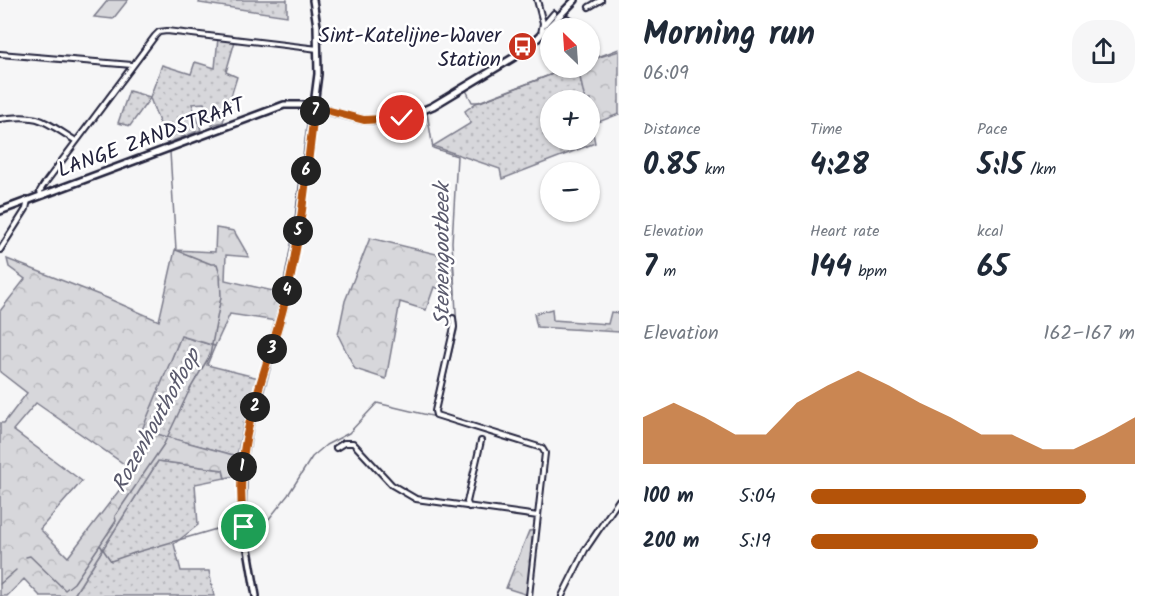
<!DOCTYPE html>
<meta charset="utf-8">
<style>
:root{--surface:#fff;--page:#f6f6f7;--text:#1f2937;--muted:#747a83;--accent:#b45309}
body{margin:0;font-family:Kalam,sans-serif;background:var(--page);color:var(--text);height:100vh;display:flex;flex-direction:column;font-size:22px;white-space:nowrap}
*{box-sizing:border-box;margin:0}
p{font-size:20px;color:var(--muted)}
.icon{flex:none;width:33px;height:33px;fill:none;stroke:currentColor;stroke-width:2;stroke-linecap:round;stroke-linejoin:round}
.map{position:relative;flex:1;overflow:hidden}
.panel{display:flex;flex-direction:column;background:var(--surface);width:540px}
.panel>*{flex:none}
.needle{width:39px;rotate:335deg}
.tools{position:absolute;left:540px;top:18px;display:grid;gap:12px}
.tools a{display:grid;place-items:center;width:60px;height:60px;border-radius:50%;background:var(--surface);box-shadow:0 2px 4px #0004;font-size:30px}
.pin{position:absolute;display:grid;place-items:center;width:51px;height:51px;color:#fff;margin:-26px;border:3px solid #fff;border-radius:50%;box-shadow:0 2px 6px #0007}
.km{position:absolute;width:30px;height:30px;margin:-15px;border-radius:50%;background:#222;color:#fff;font-size:16px;line-height:30px;text-align:center}
.round{display:grid;place-items:center;flex:none;width:63px;height:63px;border-radius:24px;background:var(--page)}
.headline{display:flex;align-items:center;justify-content:space-between;height:102px;padding:0 24px}
h1{font-size:33px;font-weight:700;line-height:45px}
.stats{display:grid;grid-template-columns:repeat(3,1fr);gap:9px;height:102px;padding:6px 24px}
.stats div{display:grid;align-content:center}
.stats b{font-size:30px;font-weight:700}
.stats small{font-size:16px;font-weight:400}
.stats p{font-size:16px}
.chart{height:168px;padding:12px 24px}
.chart p{display:flex;justify-content:space-between}
.chart svg{width:100%;height:108px;margin-top:6px;fill:var(--accent);opacity:.7}
ul{padding:0 24px;list-style:none;font-size:20px}
li{display:grid;grid-template-columns:96px 72px 1fr;align-items:center;height:45px}
li i{height:15px;border-radius:8px;background:var(--accent)}
main{display:flex;flex:1;min-height:0}
.map>svg:first-child{display:block}
.grass{fill:url(#grass-dots);stroke:#7c7c8b;stroke-width:1.5}
.forest{fill:url(#forest-crowns);stroke:#7c7c8b;stroke-width:1.5;fill-rule:evenodd}
.lines{fill:none;stroke-linecap:round;stroke-linejoin:round}
.stream{stroke:#767685;stroke-width:1.5}
.street-casing{stroke:#22223b;stroke-width:8}
.secondary-casing{stroke:#22223b;stroke-width:10}
.primary-casing{stroke:#22223b;stroke-width:10}
.street{stroke:#fff;stroke-width:4}
.secondary{stroke:#fff;stroke-width:5}
.primary{stroke:#fff;stroke-width:5}
.route-casing{stroke:#fff;stroke-width:12}
.route{stroke:#b45309;stroke-width:8}
.labels{text-anchor:middle;stroke-width:5;stroke-linejoin:round;paint-order:stroke}
.poi-label{font-size:21px;fill:#22223b;stroke:#fff;text-anchor:end}
.street-label{font-size:21px;fill:#22223b;stroke:#fff}
.water-label{font-size:22px;font-style:italic;fill:#5a5a6d;stroke:#fff}
</style>
<main>
<div class="map">
<svg width="619" height="596" viewBox="0 0 619 596">
<defs>
<pattern id="grass-dots" width="8" height="8" patternUnits="userSpaceOnUse" patternTransform="scale(1.5)"><rect width="8" height="8" fill="#d7d7db"/><path d="M2 2h.1M6 6h.1" fill="none" stroke="#b8b8bd" stroke-width="1.8" stroke-linecap="round"/></pattern>
<pattern id="forest-crowns" width="20" height="18" patternUnits="userSpaceOnUse" patternTransform="scale(1.5)"><rect width="20" height="18" fill="#d7d7db"/><path d="M2 6a3 3 0 1 1 6 0M12 15a3 3 0 1 1 6 0" fill="none" stroke="#b8b8bd"/></pattern>
</defs>
<rect width="100%" height="100%" fill="#f6f6f7"/>
<filter id="ink" filterUnits="userSpaceOnUse"><feTurbulence type="fractalNoise" baseFrequency=".0167" numOctaves="2"/><feDisplacementMap in="SourceGraphic" scale="12" xChannelSelector="R" yChannelSelector="G"/><feConvolveMatrix kernelMatrix="1 2 1 2 8 2 1 2 1" color-interpolation-filters="sRGB"/></filter>
<g filter="url(#ink)">
<path class="grass" d="M200 0H287V16L199 3Z
M218 38 235 41 226 72 237 77 223 122 212 125 204 103 192 104 201 130 167 143 150 98 130 126 118 123 129 91 150 97 162 65 191 74 195 62 215 68Z
M568 68H578L585 100H550V140H590V118L595 143 502 179 500 169 433 146 471 123 465 111 476 103Z
M181 336 215 346 207 365 259 378 244 423 237 456 141 430Z
M158 461 223 470 225 478 195 484 198 525 174 544 181 571H209L214 596H75L74 595Z"/>
<path class="forest" d="M108 0H128L113 19 94 17Z
M619 51V114L591 125 590 100H585L578 68H590V60Z
M216 228 234 231 249 257 226 255 225 280 282 293 276 321 230 314 215 346 181 336 142 430 237 456 235 476 225 478 223 470 158 461 74 595 75 596H40L24 579 7 596H0V423H4L27 393 0 372V311L25 279 9 267 7 259 107 298 159 321 175 250 215 252ZM36 403 134 471 68 557 40 529 82 481 13 430Z
M370 238 453 258 455 294 434 287 426 310 400 302 386 379 355 369 338 335 345 301Z
M552 309 553 320 608 324 611 312 619 313V332L537 327 534 314Z
M535 530 528 595 506 588 529 531Z"/>
<g class="lines">
<path class="stream" d="M590 60 619 49
M466 90 472 102H480L568 68
M427 113 433 148 457 156 452 242 457 330 437 413
M249 524 268 520 288 495 312 457 326 445 349 433 377 403 436 417
M100 545 116 521 115 516 164 444 190 389 210 355 221 297 220 274 217 264H211L176 250 170 152
M26 557 30 556 65 590 74 583 100 545 111 561 134 553 237 523
M0 584 16 570"/>
<defs>
<path id="street" d="M537 0 543 23 541 34
M589 7 601 0
M551 25 556 26 567 18 570 20
M543 26 554 13
M0 54 132 65
M0 119C40 113 44 121 76 141
M41 195 40 191 43 186 155 36 159 32 167 31 318 49
M0 250 26 209 28 200
M453 318 454 327 435 411 436 415 542 448 545 453 529 596
M336 448 344 443H353L392 485 416 499 538 516
M469 507 467 502 481 441
M562 596 585 550 619 500"/>
<path id="secondary" d="M0 211 284 105H304L364 120H392L412 115 433 106 526 50 575 0"/>
<path id="primary" d="M256 596 242 514 243 459 249 426 284 305 297 237 318 74 317 26 313 0"/>
</defs>
<use href="#street" class="street-casing"/>
<use href="#secondary" class="secondary-casing"/>
<use href="#primary" class="primary-casing"/>
<use href="#street" class="street"/>
<use href="#secondary" class="secondary"/>
<use href="#primary" class="primary"/>
</g>
</g>
<g class="lines" filter="url(#ink)">
<defs>
<path id="route" d="M244 527C241 505 240 481 243 459 249 407 271 356 284 305 301 241 306 173 315 107L364 120 402 118"/>
</defs>
<use href="#route" class="route-casing"/>
<use href="#route" class="route"/>
</g>
<defs>
<symbol id="bus-disc" viewBox="-11 -11 22 22"><circle r="9.5" fill="#c8321e" stroke="#fff"/><path d="M-5-6H5V4H4V6H2V4H-2V6H-4V4H-5ZM-3.5-4V0h7V-4ZM-3.5 1.2v1.5H-2V1.2ZM2 1.2v1.5H3.5V1.2Z" fill="#fff"/></symbol>
</defs>
<g fill-rule="evenodd">
<use href="#bus-disc" x="506" y="30" width="33" height="33"/>
</g>
<g class="labels">
<g class="poi-label">
<text x="501" y="42">Sint-Katelijne-Waver<tspan x="501" dy="24">Station</tspan></text>
</g>
<g class="street-label">
<text transform="translate(151 137) rotate(-20)" y="7">LANGE ZANDSTRAAT</text>
</g>
<g class="water-label">
<text transform="translate(441 255) rotate(-90)" y="8">Stenengootbeek</text>
<text transform="translate(155 420) rotate(-61)" y="8">Rozenhouthofloop</text>
</g>
</g>
</svg>
<div class="tools">
<a><svg class="needle" viewBox="-14 -14 28 28"><path d="M0-13l5 13h-10z" fill="#e53935"/><path d="M0 13l5-13h-10z" fill="#747a83"/></svg></a>
<a>+</a>
<a>−</a>
</div>
<div class="pin" style="left:244px;top:527px;background:#1e9e55"><svg class="icon" aria-label="arrive" viewBox="0 0 24 24"><path d="M6 21V4h12l-3 4 3 4H6"/></svg></div>
<div class="pin" style="left:402px;top:118px;background:#d93025"><svg class="icon" aria-label="check" viewBox="0 0 24 24"><path d="M5 12l5 5 9-10"/></svg></div>
<b class="km" style="left:242px;top:467px">1</b>
<b class="km" style="left:255px;top:407px">2</b>
<b class="km" style="left:272px;top:349px">3</b>
<b class="km" style="left:287px;top:291px">4</b>
<b class="km" style="left:298px;top:231px">5</b>
<b class="km" style="left:306px;top:171px">6</b>
<b class="km" style="left:315px;top:111px">7</b>
</div>
<section class="panel">
<div class="headline"><div><h1>Morning run</h1><p>06:09</p></div><a class="round"><svg class="icon" aria-label="share" viewBox="0 0 24 24"><path d="M12 15V3M7 8l5-5 5 5M5 13v7h14v-7"/></svg></a></div>
<div class="stats">
<div><p>Distance</p><b>0.85<small> km</small></b></div>
<div><p>Time</p><b>4:28</b></div>
<div><p>Pace</p><b>5:15<small> /km</small></b></div>
</div>
<div class="stats">
<div><p>Elevation</p><b>7<small> m</small></b></div>
<div><p>Heart rate</p><b>144<small> bpm</small></b></div>
<div><p>kcal</p><b>65</b></div>
</div>
<div class="chart"><p><span>Elevation</span>162–167 m</p>
<svg viewBox="0 0 160 44" preserveAspectRatio="none"><path d="M0 44V25L10 19L20 25L30 32L40 32L50 19L60 12L70 6L80 12L90 19L100 25L110 32L120 32L130 38L140 38L150 32L160 25V44z"/></svg>
</div>
<ul>
<li><b>100 m</b>5:04<i style="width:85%"></i></li>
<li><b>200 m</b>5:19<i style="width:70%"></i></li>
</ul>
</section>
</main>
